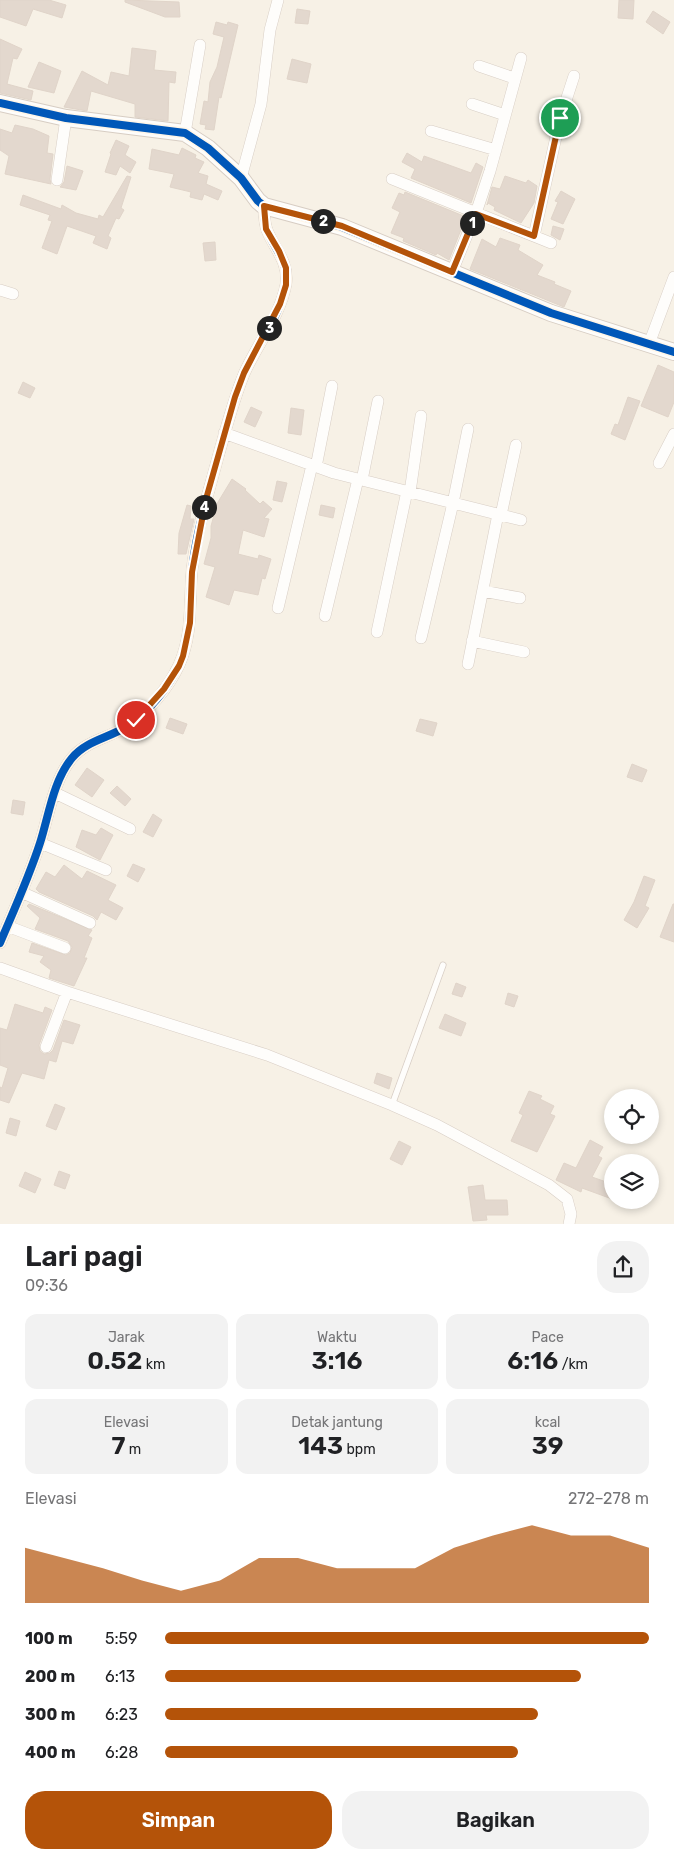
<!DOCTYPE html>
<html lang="id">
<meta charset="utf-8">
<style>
:root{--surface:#fff;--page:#f2f2f2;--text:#202124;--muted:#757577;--accent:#b45309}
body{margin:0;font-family:Rubik,sans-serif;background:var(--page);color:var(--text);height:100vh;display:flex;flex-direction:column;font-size:19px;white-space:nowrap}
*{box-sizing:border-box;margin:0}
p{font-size:16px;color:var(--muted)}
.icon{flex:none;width:28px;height:28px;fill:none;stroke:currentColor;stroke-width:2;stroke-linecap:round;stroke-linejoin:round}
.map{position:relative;height:1224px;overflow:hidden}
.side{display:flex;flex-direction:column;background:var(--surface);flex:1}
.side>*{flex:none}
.fabs{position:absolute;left:604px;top:1089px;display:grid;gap:10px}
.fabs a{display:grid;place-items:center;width:55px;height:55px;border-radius:50%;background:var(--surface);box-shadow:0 2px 8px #0003;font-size:25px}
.pin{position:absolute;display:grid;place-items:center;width:42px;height:42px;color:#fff;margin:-21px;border:2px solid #fff;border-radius:50%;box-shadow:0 1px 5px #0007}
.km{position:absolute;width:25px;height:25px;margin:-12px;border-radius:50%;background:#222;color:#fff;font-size:14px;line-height:25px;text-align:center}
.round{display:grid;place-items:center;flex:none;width:52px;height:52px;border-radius:20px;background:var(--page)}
.summary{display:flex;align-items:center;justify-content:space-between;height:85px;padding:0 25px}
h1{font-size:28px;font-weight:600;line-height:38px}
.metrics{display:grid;grid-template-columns:repeat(3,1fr);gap:8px;height:85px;padding:5px 25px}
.metrics div{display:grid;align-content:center;border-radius:12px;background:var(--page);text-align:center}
.metrics b{font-size:25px;font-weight:600}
.metrics small{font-size:14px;font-weight:400}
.metrics p{font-size:14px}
.chart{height:140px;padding:10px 25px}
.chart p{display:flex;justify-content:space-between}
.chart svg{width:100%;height:90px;margin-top:5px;fill:var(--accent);opacity:.7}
.cta{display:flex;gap:10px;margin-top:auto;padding:10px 25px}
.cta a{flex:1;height:58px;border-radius:20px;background:var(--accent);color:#fff;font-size:20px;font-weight:600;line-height:58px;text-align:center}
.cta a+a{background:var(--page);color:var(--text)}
ul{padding:0 25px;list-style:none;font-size:16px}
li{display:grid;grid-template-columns:80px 60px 1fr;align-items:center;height:38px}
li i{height:12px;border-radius:6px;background:var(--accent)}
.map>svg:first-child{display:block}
.building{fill:#e3d8ce;stroke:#e0d4c9}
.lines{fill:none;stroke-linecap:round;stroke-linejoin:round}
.lane-casing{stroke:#d8cec5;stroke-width:7}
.street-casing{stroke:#d8cec5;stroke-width:12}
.secondary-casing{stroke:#d7cdc3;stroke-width:18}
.lane{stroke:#fefdfb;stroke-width:5.5}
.street{stroke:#fefdfb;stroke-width:11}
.secondary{stroke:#fefdfb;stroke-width:16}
.cycleway-casing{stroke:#fff6e8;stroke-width:11}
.cycleway{stroke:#0057b8;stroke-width:8}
.route-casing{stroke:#fff;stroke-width:10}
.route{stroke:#b45309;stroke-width:6}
</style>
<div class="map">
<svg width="674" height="1224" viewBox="0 0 674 1224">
<rect width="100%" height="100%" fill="#f7f1e6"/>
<path class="building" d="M0 0H49L66 5 62 18 33 9 26 26 0 17Z
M125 0 179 2 180 17H165L125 2Z
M619 0H634L633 19 618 18Z
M297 9 310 11 308 24 295 23Z
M653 11 670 22 663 34 646 22Z
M216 22 227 25 228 22 238 25 221 98 219 97 214 130 205 129 206 125 200 124 204 101 208 102 210 82 217 67 224 37 213 34Z
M0 39 22 49 17 59 13 58 7 84 33 91 31 100 0 93Z
M132 48 156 51 154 70 176 72 175 83 169 82 168 121 135 117V104L91 91 87 111 64 107 82 71 108 85 111 72 129 76Z
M292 59 311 64 307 83 287 79Z
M39 62 61 71 54 93 28 87Z
M15 125 33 129 49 136 47 153 53 154 50 179 51 184 5 174 9 156 0 150V129L12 133Z
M116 140 129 146 125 155 136 162 130 173 120 166 116 175 105 172 111 154 110 153Z
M182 148 196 155 195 158 204 162 198 173 208 176 206 184 222 191 218 200 204 194 202 200 190 197 191 192 170 187 174 174 149 169 152 149 179 155Z
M407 153 422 162 424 156 471 173 476 163 483 167 471 203 411 178 415 169 402 162Z
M67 166 83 171 76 190 60 187 64 182Z
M127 176 131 177 121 208 124 210 119 219 116 218 108 236 111 238 107 249 93 243 96 236 67 226 57 254 42 248 52 221 48 220 50 215 20 205 23 195 61 209 62 205 76 213 98 219 99 215 103 217Z
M505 176 526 183 528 180 537 186 534 203 521 223 494 210 495 207 488 203 487 205 492 187 500 189Z
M561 191 575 199 563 224 551 219 558 202 555 201Z
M405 192 466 217 449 260 437 253 436 255 403 241 404 238 391 233 400 212 392 208 399 193 404 195Z
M553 226 564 229 560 240 551 235Z
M500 238 520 245 518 250 543 265 537 275 555 282 554 284 571 291 564 307 470 269 482 239 496 247Z
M215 242 216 260 205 261 203 243Z
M658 365 674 372V402L668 417 641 406Z
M23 382 35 388 30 398 18 393Z
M628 397 640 401 625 440 611 434 615 424 618 425Z
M251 407 262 412 255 427 244 422Z
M291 408 304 410 301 435 288 433Z
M232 479 246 489 245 490 260 504 263 501 272 509 264 518 269 519 264 537 243 530 238 554 258 559 259 555 271 559 265 579 262 578 258 595 234 590 229 605 206 597 215 567 204 564 211 538V526L216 508 215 507Z
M277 481 287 483 282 502 273 500Z
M187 505 191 506 190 519H194L186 554H178L179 533Z
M321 505 335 508 333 518 319 515Z
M170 718 187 724 183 734 166 728Z
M420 719 437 723 433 736 416 731Z
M632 764 647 770 642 782 627 777Z
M87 768 104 780 92 797 75 785Z
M117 786 131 799 125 806 110 793Z
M13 800 25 802 23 815 11 813Z
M153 814 162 820 153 837 143 832Z
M101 828 113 835 100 860 76 847 82 830 96 835Z
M133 864 145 869 138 882 127 876Z
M64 865 82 879 87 871 116 885 108 900 123 908 116 920 101 912 97 920 93 916 39 892 36 889 46 872 55 877Z
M644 876 655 880 645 906 649 908 637 928 624 920 634 902Z
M29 904 92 930 88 936 92 938 84 958H87L74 986 49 978 51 970 40 962 44 956 29 952 32 943 66 955 70 953 72 947 68 941 35 929 40 918 27 906Z
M673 904H674V942L660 937Z
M456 983 466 987 462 997 452 994Z
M508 993 518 996 514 1007 505 1004Z
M15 1004 43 1013 45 1007 52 1010 39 1045 40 1051 44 1054 50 1053 53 1050 64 1020 80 1025 73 1044 62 1041 56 1062 49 1060 44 1079 22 1073 9 1103 0 1100V1087L2 1088 8 1068 0 1065V1028L7 1030Z
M445 1014 466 1023 461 1036 439 1028Z
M377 1073 392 1078 389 1089 374 1083Z
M529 1091 542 1096 540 1099 554 1106 550 1114 555 1116 537 1152 511 1141 523 1115 519 1113Z
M55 1104 65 1108 56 1130 46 1126Z
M10 1118 20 1121 16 1136 6 1133Z
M590 1140 603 1147 598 1156 602 1158 592 1177 612 1184V1199L582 1188 581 1192 556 1180 564 1163 576 1168Z
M399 1141 411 1147 402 1165 390 1159Z
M59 1171 70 1175 65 1189 54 1185Z
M25 1172 41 1179 35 1193 19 1186Z
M483 1185 485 1200H507L508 1215H486L487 1220 473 1221 468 1187Z"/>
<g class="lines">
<defs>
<path id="lane" d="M392 1105 443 965"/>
<path id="street" d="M479 66 514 78
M472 104 505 115
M431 131 496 150
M185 133 200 45
M241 178 261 104 270 30 278 0
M392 179 551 243
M57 180 66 118
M534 236 560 119 574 76
M452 272 476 213 490 171 521 58
M0 290 13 294
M649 344 674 277
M224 433 334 473 521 520
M659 463 674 434
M316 467 332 386
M362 480 378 401
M410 492 421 416
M501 515 516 445
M483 591 520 598
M278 608 312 465
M325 616 358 479
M377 632 407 491
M421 638 453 503 468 429
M472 641 524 652
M468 664 498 514
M55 793 130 829
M40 843 106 870
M21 892 90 923
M7 926 65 948
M0 943C14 910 29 877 40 843 49 815 53 781 72 758 86 741 108 738 126 727 147 714 169 687 179 665 193 634 189 603 192 570 196 532 208 495 218 457 226 429 233 401 244 374 257 344 280 317 286 284 289 261 274 249 267 230 264 222 264 214 264 206
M0 968 67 992 267 1055 392 1105 437 1125 549 1185 567 1199 571 1214 569 1224
M46 1047 67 992"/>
<path id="secondary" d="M0 103 66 118 185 133 208 148 241 178 258 201 264 206 342 227 551 313 674 352"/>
</defs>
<use href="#lane" class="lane-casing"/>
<use href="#street" class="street-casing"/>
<use href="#secondary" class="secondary-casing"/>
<use href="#lane" class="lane"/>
<use href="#street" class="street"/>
<use href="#secondary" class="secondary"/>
<defs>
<path id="cycleway" d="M0 103 66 118 185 133 208 148 241 178 258 201 264 206 342 227 551 313 674 352
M0 943C14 910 29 877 40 843 49 815 53 781 72 758 86 741 108 738 126 727 147 714 169 687 179 665 193 634 189 603 192 570 196 532 208 495 218 457 226 429 233 401 244 374 257 344 280 317 286 284 289 261 274 249 267 230 264 222 264 214 264 206"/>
</defs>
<use href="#cycleway" class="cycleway-casing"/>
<use href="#cycleway" class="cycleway"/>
</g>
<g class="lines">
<defs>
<path id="route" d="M136 720 164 689 179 666 183 656 190 623 192 572 206 499 235 397 244 373 280 304 286 285V268L279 251 266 229 264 206 342 226 452 272 476 214 534 236 560 118"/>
</defs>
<use href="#route" class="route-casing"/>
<use href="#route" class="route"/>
</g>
</svg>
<div class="fabs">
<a><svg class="icon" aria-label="locate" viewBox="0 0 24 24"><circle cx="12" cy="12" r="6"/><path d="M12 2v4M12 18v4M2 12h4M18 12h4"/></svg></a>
<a><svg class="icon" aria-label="layers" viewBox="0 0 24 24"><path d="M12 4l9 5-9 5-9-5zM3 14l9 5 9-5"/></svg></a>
</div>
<div class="pin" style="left:560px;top:118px;background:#1e9e55"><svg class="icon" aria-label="arrive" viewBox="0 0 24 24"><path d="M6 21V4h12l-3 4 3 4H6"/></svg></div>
<div class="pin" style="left:136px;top:720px;background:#d93025"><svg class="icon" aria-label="check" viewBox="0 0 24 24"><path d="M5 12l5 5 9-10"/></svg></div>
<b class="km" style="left:472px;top:223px">1</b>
<b class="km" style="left:323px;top:221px">2</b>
<b class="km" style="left:269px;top:328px">3</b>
<b class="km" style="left:204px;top:507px">4</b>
</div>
<section class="side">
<div class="summary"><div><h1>Lari pagi</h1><p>09:36</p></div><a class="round"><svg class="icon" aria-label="share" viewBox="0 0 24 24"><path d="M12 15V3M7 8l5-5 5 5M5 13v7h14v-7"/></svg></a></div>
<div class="metrics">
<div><p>Jarak</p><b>0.52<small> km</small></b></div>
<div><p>Waktu</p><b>3:16</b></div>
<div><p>Pace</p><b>6:16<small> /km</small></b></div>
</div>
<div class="metrics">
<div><p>Elevasi</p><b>7<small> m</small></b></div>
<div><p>Detak jantung</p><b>143<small> bpm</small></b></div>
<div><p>kcal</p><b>39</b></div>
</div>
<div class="chart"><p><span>Elevasi</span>272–278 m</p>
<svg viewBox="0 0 160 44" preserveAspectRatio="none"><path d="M0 44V17L10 22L20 27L30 33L40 38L50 33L60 22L70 22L80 27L90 27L100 27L110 17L120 11L130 6L140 11L150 11L160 17V44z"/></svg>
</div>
<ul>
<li><b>100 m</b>5:59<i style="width:100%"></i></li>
<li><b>200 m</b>6:13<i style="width:86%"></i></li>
<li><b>300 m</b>6:23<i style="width:77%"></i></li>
<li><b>400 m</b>6:28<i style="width:73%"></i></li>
</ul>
<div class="cta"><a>Simpan</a><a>Bagikan</a></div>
</section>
